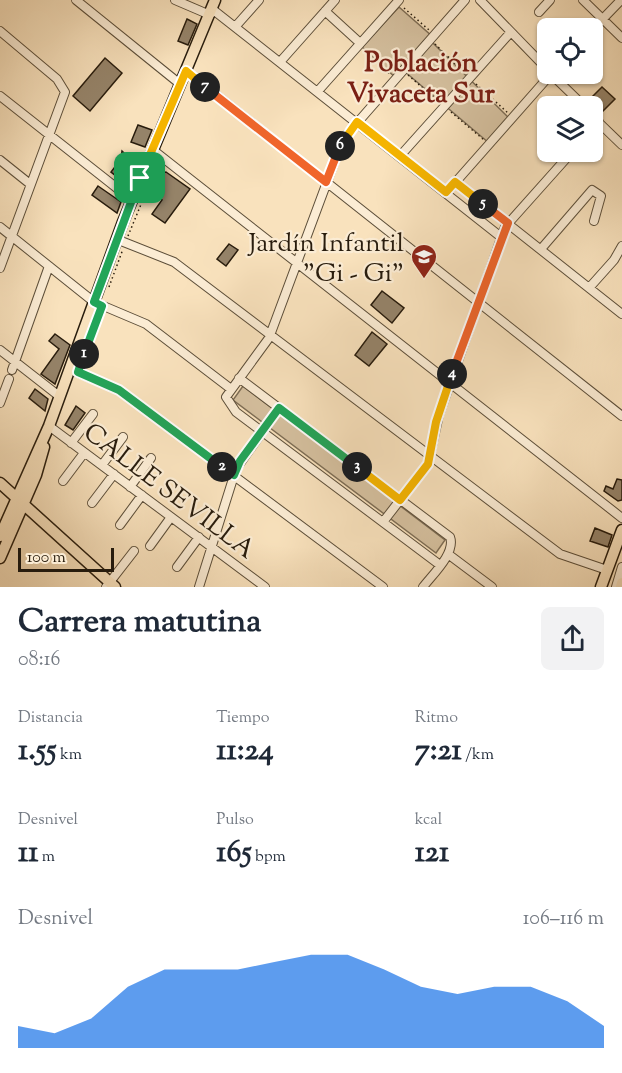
<!DOCTYPE html>
<html lang="es">
<meta charset="utf-8">
<style>
:root{--surface:#fff;--page:#f2f2f3;--text:#1f2937;--muted:#747a83;--accent:#1a73e8}
body{margin:0;font-family:"Sorts Mill Goudy",serif;background:var(--page);color:var(--text);height:100vh;display:flex;flex-direction:column;font-size:22px;white-space:nowrap}
*{box-sizing:border-box;margin:0}
p{font-size:20px;color:var(--muted)}
.icon{flex:none;width:33px;height:33px;fill:none;stroke:currentColor;stroke-width:2;stroke-linecap:round;stroke-linejoin:round}
.map{position:relative;height:587px;overflow:hidden}
.side{display:flex;flex-direction:column;background:var(--surface);flex:1}
.side>*{flex:none}
.fabs{position:absolute;left:537px;top:18px;display:grid;gap:12px}
.fabs a{display:grid;place-items:center;width:66px;height:66px;border-radius:9px;background:var(--surface);box-shadow:0 2px 4px #0004;font-size:30px}
.scale{position:absolute;left:18px;bottom:15px;width:96px;box-sizing:border-box;padding-left:6px;border:3px solid #281c0d;border-top:0;font-size:16px;line-height:21px;white-space:nowrap;color:#281c0d;-webkit-text-stroke:4px #fbecd4;paint-order:stroke}
.pin{position:absolute;display:grid;place-items:center;width:51px;height:51px;color:#fff;margin:-26px;border-radius:12px;box-shadow:0 3px 9px #0006}
.km{position:absolute;width:30px;height:30px;margin:-15px;border-radius:50%;background:#222;color:#fff;font-size:16px;line-height:30px;text-align:center}
.round{display:grid;place-items:center;flex:none;width:63px;height:63px;border-radius:9px;background:var(--page)}
.summary{display:flex;align-items:center;justify-content:space-between;height:102px;padding:0 18px}
h1{font-size:33px;font-weight:700;line-height:45px}
.metrics{display:grid;grid-template-columns:repeat(3,1fr);gap:9px;height:102px;padding:6px 18px}
.metrics div{display:grid;align-content:center}
.metrics b{font-size:30px;font-weight:700}
.metrics small{font-size:16px;font-weight:400}
.metrics p{font-size:16px}
.chart{height:168px;padding:12px 18px}
.chart p{display:flex;justify-content:space-between}
.chart svg{width:100%;height:108px;margin-top:6px;fill:var(--accent);opacity:.7}
.map>svg:first-child{display:block}
.green{fill:#d5c09f;stroke:#7e6e56;stroke-width:1.5}
.building{fill:#958369;stroke:#281c0d;stroke-width:1.5}
.lines{fill:none;stroke-linecap:round;stroke-linejoin:round}
.minor-casing{stroke:#5c4e39;stroke-width:10}
.major-casing{stroke:#281c0d;stroke-width:13}
.path{stroke:#281c0d;stroke-width:1.5;stroke-dasharray:1.5 3;stroke-linecap:butt}
.minor{stroke:#fbecd4;stroke-width:8}
.major{stroke:#f9e2bd;stroke-width:10}
.split-1-casing{stroke:#fff;stroke-width:12}
.split-2-casing{stroke:#fff;stroke-width:12}
.split-3-casing{stroke:#fff;stroke-width:12}
.split-4-casing{stroke:#fff;stroke-width:12}
.split-5-casing{stroke:#fff;stroke-width:12}
.split-6-casing{stroke:#fff;stroke-width:12}
.split-7-casing{stroke:#fff;stroke-width:12}
.split-8-casing{stroke:#fff;stroke-width:12}
.split-1{stroke:#22a559;stroke-width:8}
.split-2{stroke:#22a559;stroke-width:8}
.split-3{stroke:#22a559;stroke-width:8}
.split-4{stroke:#f5b400;stroke-width:8}
.split-5{stroke:#f0652b;stroke-width:8}
.split-6{stroke:#f5b400;stroke-width:8}
.split-7{stroke:#f0652b;stroke-width:8}
.split-8{stroke:#f5b400;stroke-width:8}
.labels{text-anchor:middle;stroke-width:4.5;stroke-linejoin:round;paint-order:stroke}
.poi-label{font-size:26px;fill:#281c0d;stroke:#fbecd4;text-anchor:end}
.street-label{font-size:26px;fill:#281c0d;stroke:#fbecd4}
.neighbourhood-label{font-size:27px;font-weight:bold;fill:#7a1f14;stroke:#fbecd4}
</style>
<div class="map">
<svg width="622" height="587" viewBox="0 0 622 587">
<rect width="100%" height="100%" fill="#f9e2bd"/>
<filter id="stains"><feTurbulence type="fractalNoise" baseFrequency=".00333" numOctaves="4"/><feColorMatrix values="0 0 0 0 .2 0 0 0 0 .09 0 0 0 0 .02 0 0 0 .5 -.17"/></filter>
<radialGradient id="worn" r=".72"><stop offset=".6" stop-color="#630" stop-opacity="0"/><stop offset="1" stop-color="#630" stop-opacity=".3"/></radialGradient>
<path class="green" d="M399 7 433 37 431 41 510 119 489 143 404 71 397 79 362 47Z
M243 386 445 540 436 553 233 400Z"/>
<path class="building" d="M187 19 197 24 188 45 178 41Z
M105 58 122 73 90 111 73 96Z
M602 87 615 99 601 113 588 101Z
M138 125 152 130 145 147 131 142Z
M122 151 129 158 131 153 142 158 129 186 111 172 121 159Z
M166 172 190 189 165 223 152 214 162 200 157 196 161 188 157 185 162 173Z
M98 186 121 202 117 213 92 195Z
M229 244 238 250 226 266 217 259Z
M382 291 404 308 392 323 371 305Z
M372 332 387 344 369 366 355 355Z
M55 334 70 345 55 384 41 374 59 349 49 341Z
M35 389 48 399 45 411 29 398Z
M76 406 85 413 73 430 65 425Z
M617 479 622 480V500L618 501 604 491 606 486 613 489Z
M595 528 612 535 608 547 590 541Z"/>
<g class="lines">
<defs>
<path id="minor" d="M76 0 180 84
M175 0 210 15
M480 0 548 70
M583 0 622 38
M212 9 501 237
M325 11 360 43
M539 12 550 0
M235 27 259 0
M592 30 621 0
M0 31 57 79 65 92 0 268
M280 62 335 0
M186 71 622 416
M551 74 584 106
M318 91 399 0
M0 96 132 200
M592 116 622 145
M592 129 599 122
M153 150 622 518
M400 156 511 32
M0 160 30 184
M455 182 622 314
M446 193 551 74
M0 227 94 302 146 324 231 389
M116 239 174 262 560 554 607 570
M541 249 592 190 601 196 594 221
M589 288 614 260 622 246
M0 350 59 396
M69 369 119 390 383 587
M12 370 49 266
M239 378 450 537C456 553 432 575 423 587
M0 403 9 379
M49 426 265 587
M71 443 93 414
M102 465 123 437
M63 481 84 453
M130 487 151 458
M92 503 114 474
M383 522 428 464 439 415 505 227 572 152
M120 525 142 495
M150 546 171 517
M448 554 492 587
M440 565 236 412 226 397 269 338 343 139 465 0
M177 567 199 537
M106 587 134 551
M199 587 236 469 279 408
M616 587 622 567"/>
<path id="major" d="M0 483 115 587
M0 536 49 426 123 222 215 0
M0 558 36 475 44 447
M601 587 622 530
M621 587 622 583"/>
</defs>
<use href="#minor" class="minor-casing"/>
<use href="#major" class="major-casing"/>
<path class="path" d="M404 8 429 30
M435 44 464 72
M364 52 390 74
M408 75 438 101
M476 84 508 113
M451 112 484 140
M128 236 158 163
M109 287 123 249"/>
<use href="#minor" class="minor"/>
<use href="#major" class="major"/>
</g>
<g class="lines">
<defs>
<path id="split-1" d="M84 354 102 306 94 302 140 178"/>
<path id="split-2" d="M84 354 78 372 119 390 222 467"/>
<path id="split-3" d="M222 467 234 475 240 461 279 408 357 467"/>
<path id="split-4" d="M357 467 400 500 428 464 436 422 452 374"/>
<path id="split-5" d="M452 374 508 223 483 204"/>
<path id="split-6" d="M340 146 357 122 446 192 455 182 483 204"/>
<path id="split-7" d="M205 87 326 182 340 146"/>
<path id="split-8" d="M140 178 186 71 205 87"/>
</defs>
<use href="#split-1" class="split-1-casing"/>
<use href="#split-2" class="split-2-casing"/>
<use href="#split-3" class="split-3-casing"/>
<use href="#split-4" class="split-4-casing"/>
<use href="#split-5" class="split-5-casing"/>
<use href="#split-6" class="split-6-casing"/>
<use href="#split-7" class="split-7-casing"/>
<use href="#split-8" class="split-8-casing"/>
<use href="#split-1" class="split-1"/>
<use href="#split-2" class="split-2"/>
<use href="#split-3" class="split-3"/>
<use href="#split-4" class="split-4"/>
<use href="#split-5" class="split-5"/>
<use href="#split-6" class="split-6"/>
<use href="#split-7" class="split-7"/>
<use href="#split-8" class="split-8"/>
</g>
<defs>
<symbol id="school-pin" viewBox="-11 -11 22 30"><path d="M0 17L-7.5 6A9.5 9.5 0 1 1 7.5 6Z" fill="#8f2418" stroke="#fbecd4"/><path d="M0-5L7-2L0 1L-7-2ZM-4 1L0 2.5L4 1V4Q0 6-4 4Z" fill="#fff"/></symbol>
</defs>
<g fill-rule="evenodd">
<use href="#school-pin" x="409" y="242" width="30" height="40"/>
</g>
<g class="labels">
<g class="poi-label">
<text x="404" y="251">Jardín Infantil<tspan x="404" dy="30">"Gi - Gi"</tspan></text>
</g>
<g class="street-label">
<text transform="translate(170 490) rotate(37)" y="9">CALLE SEVILLA</text>
</g>
<g class="neighbourhood-label">
<text x="421" y="71">Población<tspan x="421" dy="31">Vivaceta Sur</tspan></text>
</g>
</g>
<rect width="100%" height="100%" filter="url(#stains)"/>
<rect width="100%" height="100%" fill="url(#worn)"/>
</svg>
<div class="fabs">
<a><svg class="icon" aria-label="locate" viewBox="0 0 24 24"><circle cx="12" cy="12" r="6"/><path d="M12 2v4M12 18v4M2 12h4M18 12h4"/></svg></a>
<a><svg class="icon" aria-label="layers" viewBox="0 0 24 24"><path d="M12 4l9 5-9 5-9-5zM3 14l9 5 9-5"/></svg></a>
</div>
<div class="scale">100 m</div>
<div class="pin" style="left:140px;top:178px;background:#1e9e55"><svg class="icon" aria-label="arrive" viewBox="0 0 24 24"><path d="M6 21V4h12l-3 4 3 4H6"/></svg></div>
<b class="km" style="left:84px;top:354px">1</b>
<b class="km" style="left:222px;top:467px">2</b>
<b class="km" style="left:357px;top:467px">3</b>
<b class="km" style="left:452px;top:374px">4</b>
<b class="km" style="left:483px;top:204px">5</b>
<b class="km" style="left:340px;top:146px">6</b>
<b class="km" style="left:205px;top:87px">7</b>
</div>
<section class="side">
<div class="summary"><div><h1>Carrera matutina</h1><p>08:16</p></div><a class="round"><svg class="icon" aria-label="share" viewBox="0 0 24 24"><path d="M12 15V3M7 8l5-5 5 5M5 13v7h14v-7"/></svg></a></div>
<div class="metrics">
<div><p>Distancia</p><b>1.55<small> km</small></b></div>
<div><p>Tiempo</p><b>11:24</b></div>
<div><p>Ritmo</p><b>7:21<small> /km</small></b></div>
</div>
<div class="metrics">
<div><p>Desnivel</p><b>11<small> m</small></b></div>
<div><p>Pulso</p><b>165<small> bpm</small></b></div>
<div><p>kcal</p><b>121</b></div>
</div>
<div class="chart"><p><span>Desnivel</span>106–116 m</p>
<svg viewBox="0 0 160 44" preserveAspectRatio="none"><path d="M0 44V35L10 38L20 32L30 19L40 12L50 12L60 12L70 9L80 6L90 6L100 12L110 19L120 22L130 19L140 19L150 25L160 35V44z"/></svg>
</div>
</section>
